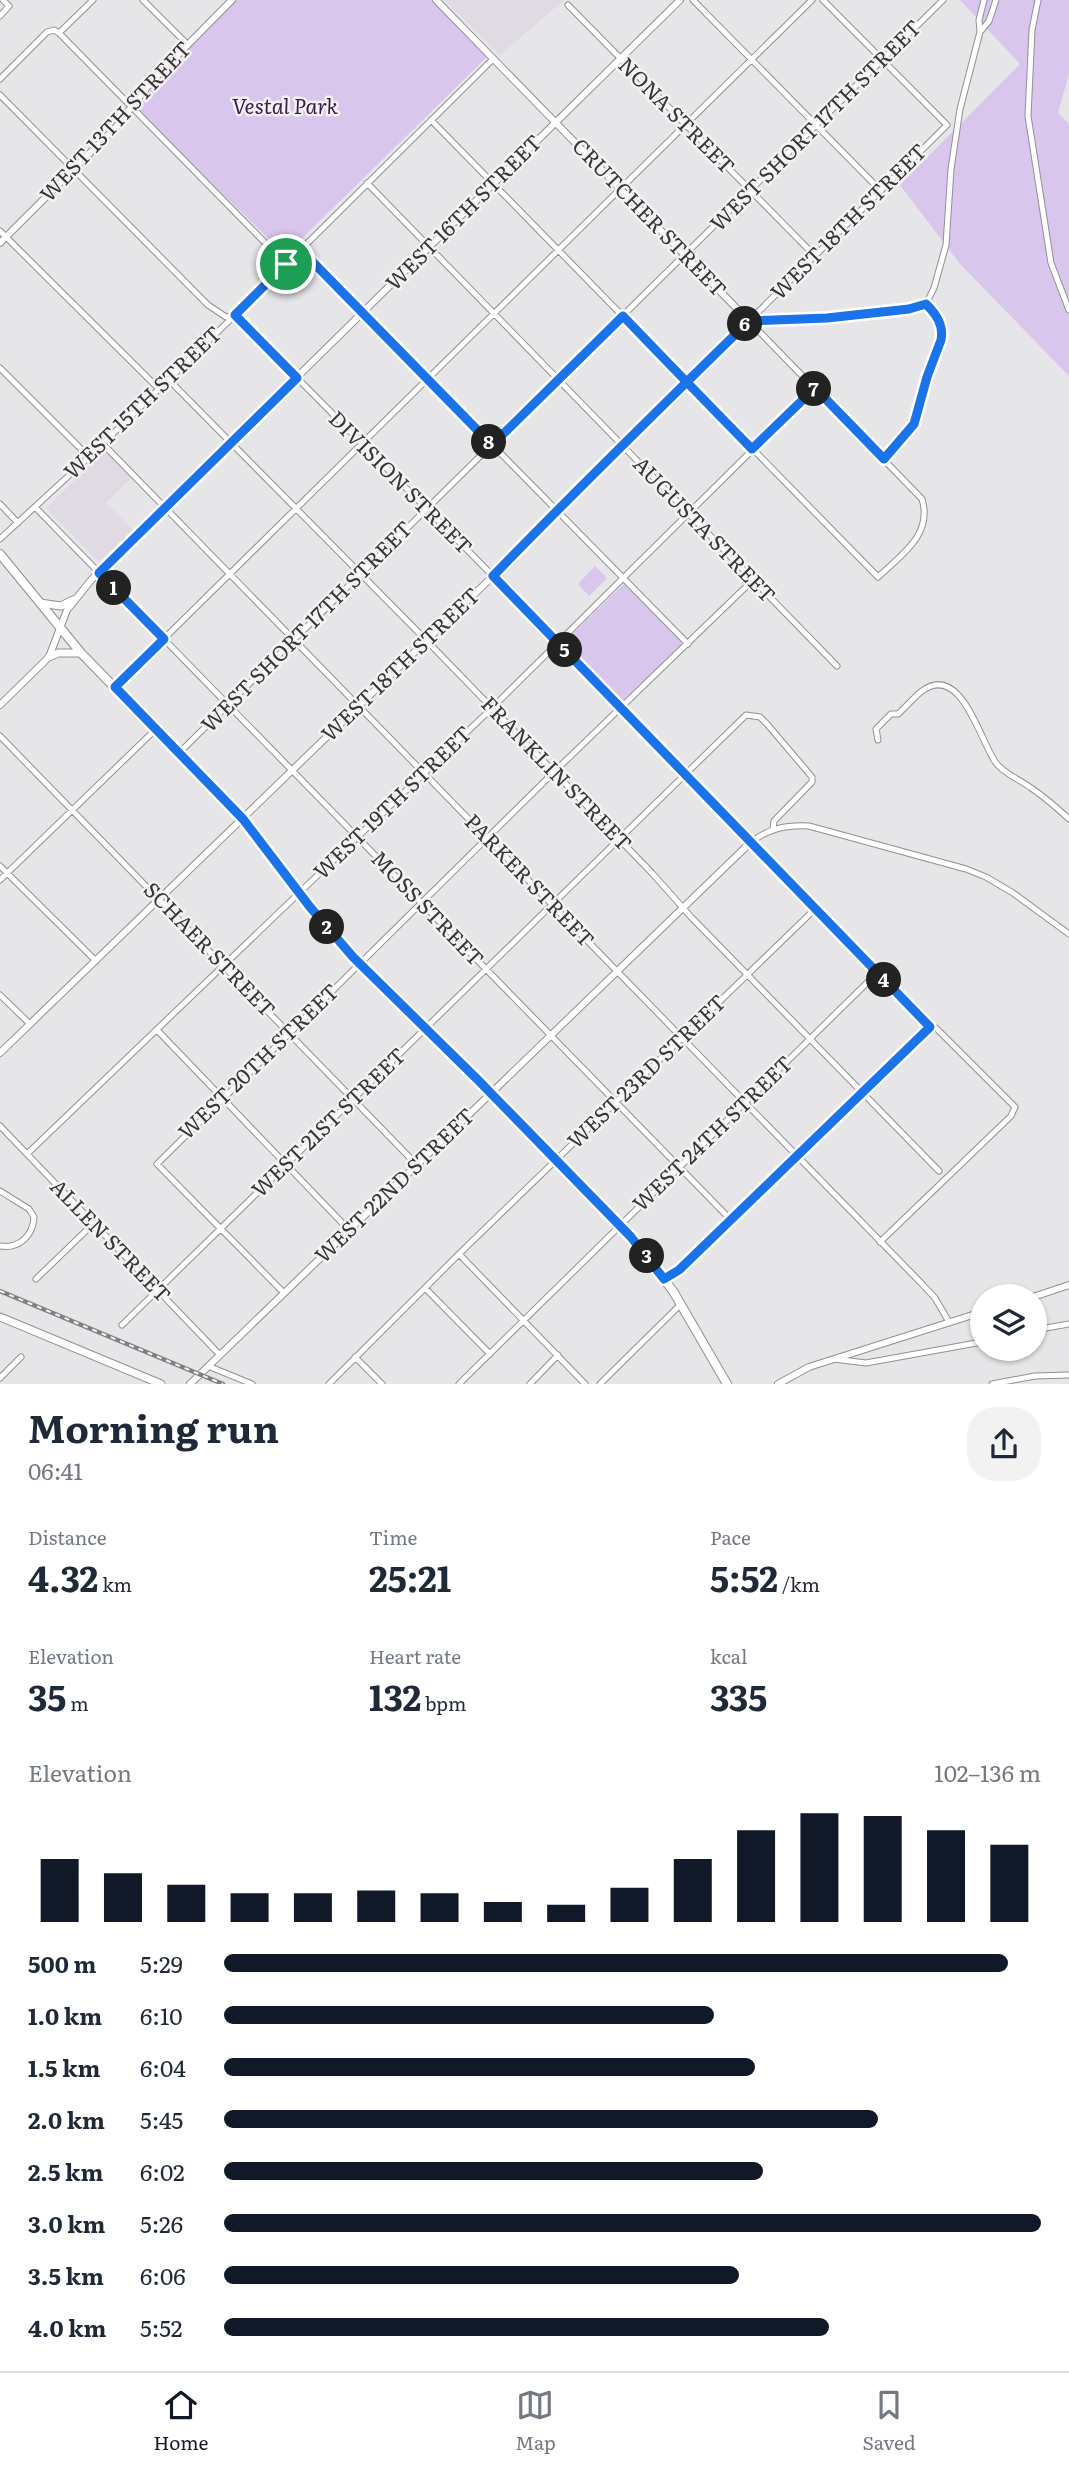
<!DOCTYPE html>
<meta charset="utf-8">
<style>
:root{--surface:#fff;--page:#f2f2f3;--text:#1f2937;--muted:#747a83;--line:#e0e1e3;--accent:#111827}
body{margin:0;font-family:Literata,serif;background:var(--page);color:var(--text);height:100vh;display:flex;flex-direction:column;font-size:26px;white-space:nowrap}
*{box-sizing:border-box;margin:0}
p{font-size:23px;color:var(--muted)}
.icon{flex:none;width:38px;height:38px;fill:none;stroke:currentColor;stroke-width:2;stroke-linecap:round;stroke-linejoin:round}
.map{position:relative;height:1384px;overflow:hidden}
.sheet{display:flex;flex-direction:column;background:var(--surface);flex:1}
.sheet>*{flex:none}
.controls{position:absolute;left:970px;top:1284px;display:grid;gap:14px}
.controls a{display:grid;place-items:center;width:77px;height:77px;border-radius:50%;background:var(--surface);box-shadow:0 2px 5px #0004;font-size:35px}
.pin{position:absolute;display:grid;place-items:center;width:60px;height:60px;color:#fff;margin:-30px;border:4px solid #fff;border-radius:50%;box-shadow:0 2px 7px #0007}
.km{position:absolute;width:35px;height:35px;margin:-18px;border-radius:50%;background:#222;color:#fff;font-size:19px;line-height:35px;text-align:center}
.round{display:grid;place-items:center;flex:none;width:74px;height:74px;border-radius:28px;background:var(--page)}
.head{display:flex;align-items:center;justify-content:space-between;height:119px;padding:0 28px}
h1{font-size:38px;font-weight:700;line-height:52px}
.metrics{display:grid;grid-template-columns:repeat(3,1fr);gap:10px;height:119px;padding:7px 28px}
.metrics div{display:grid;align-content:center}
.metrics b{font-size:35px;font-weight:700}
.metrics small{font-size:19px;font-weight:400}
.metrics p{font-size:19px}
.chart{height:196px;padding:14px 28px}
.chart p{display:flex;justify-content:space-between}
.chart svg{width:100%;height:126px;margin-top:7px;stroke:var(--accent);stroke-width:6}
ul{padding:0 28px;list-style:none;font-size:23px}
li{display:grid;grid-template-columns:112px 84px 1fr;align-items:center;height:52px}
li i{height:18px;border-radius:9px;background:var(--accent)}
.tab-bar{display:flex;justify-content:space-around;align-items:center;height:98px;border-top:2px solid var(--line);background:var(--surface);font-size:19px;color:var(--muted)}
.tab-bar a{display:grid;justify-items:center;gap:4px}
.tab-bar .on{color:var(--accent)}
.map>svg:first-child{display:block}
.built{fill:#dfdae4}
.green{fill:#d8c6ec}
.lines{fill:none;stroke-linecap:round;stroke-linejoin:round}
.minor-casing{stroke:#919093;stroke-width:7}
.tertiary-casing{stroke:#919093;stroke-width:8}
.secondary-casing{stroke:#919093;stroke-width:9}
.primary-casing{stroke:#919093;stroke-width:10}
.minor{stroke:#fff;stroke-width:5}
.tertiary{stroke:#fff;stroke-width:6}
.secondary{stroke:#fff;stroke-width:7}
.primary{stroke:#fff;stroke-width:8}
.rail-casing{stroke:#807f81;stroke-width:4.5}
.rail{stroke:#f4f2f5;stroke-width:2;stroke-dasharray:5;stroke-linecap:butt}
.route-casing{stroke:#fff;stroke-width:14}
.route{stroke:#1a73e8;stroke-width:9}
.labels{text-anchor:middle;stroke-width:5;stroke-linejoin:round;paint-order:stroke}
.park-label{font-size:21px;font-style:italic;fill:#371a4e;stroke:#f4f2f5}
.street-label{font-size:21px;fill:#373637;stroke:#f4f2f5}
</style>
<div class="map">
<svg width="1069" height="1384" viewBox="0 0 1069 1384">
<rect width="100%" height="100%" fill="#e6e5e8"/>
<path class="built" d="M444 0H564L500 55Z
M105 451 131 478 106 503 133 530 99 562 46 508Z"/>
<path class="green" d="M237 0H431L487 57 285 255 136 109 155 83Z
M960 0H1069V74L1058 113 1069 124V376L960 264 900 185 1020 64Z
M595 566 607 578 589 596 578 584Z
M624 584 681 641 682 645 622 701 565 641Z"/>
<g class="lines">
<defs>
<path id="minor" d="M143 0 187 44
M693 0 881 191
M1038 0 1032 30 1028 116 1051 263 1069 310
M568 5 815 256
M0 16 9 6 3 0
M980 32 979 20 984 0
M59 33 286 264
M59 33 93 0
M0 79 47 32 54 30 59 33
M0 95 208 305 226 317 235 315 493 576
M431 120 878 577C901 555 933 535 922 499L749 321
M367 183 837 666
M0 231 159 389
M300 249 688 644
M749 321 827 318 909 309 926 304 934 288 946 245 951 169 960 109 980 32 989 21 996 0
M749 321 947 125 823 0
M0 368 89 457
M168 379 427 641 652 873 691 917 939 1171
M103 444 923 1285 935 1298 949 1322
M884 459 914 424 927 377 941 340 940 324 926 304
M0 504 18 523
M35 507 730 1219
M0 539 89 457 235 315 493 59
M115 687 812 0
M0 736 417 1165
M878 740 876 729 891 714H898C906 707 913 698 922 691 961 662 980 741 996 763 1004 774 1021 780 1031 788 1045 797 1057 808 1069 819
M179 753 943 0
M0 866 96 961
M0 880 156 729
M0 995 30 1024
M157 1030 349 1230
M0 1126 220 1355
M27 1154 492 708 815 388
M0 1191 29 1209 34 1217C33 1236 19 1249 0 1246
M880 1242 1011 1116 1015 1107 936 1028 930 1027 750 843C769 828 786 825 809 826L966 869 986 877 1013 893 1069 934
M459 1254 585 1384
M36 1279 94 1223
M665 1279 679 1270 930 1027
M425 1288 490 1354
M284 1293 157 1164 554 772 753 580
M122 1325 746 715 760 717 767 724 812 777V782L774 821 773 829
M1034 1330 1069 1324
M355 1357 382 1384
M834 1359 866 1363 982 1342
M208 1366 252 1384
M0 1378 21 1357
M329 1384 459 1254 815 909
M459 1384 877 973
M530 1384 558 1355
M600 1384 681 1304
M992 1384 1035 1376 1069 1375"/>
<path id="tertiary" d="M0 243 116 127 151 82 232 0
M0 705 49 657 67 610 92 579 680 0
M0 1053 493 576 749 321 436 0
M1033 1297 1069 1285
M190 1384 750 843 493 576
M778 1384 809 1367 982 1312"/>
<path id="secondary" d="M40 603 61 606 73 600
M49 657 58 653H81
M0 1317 161 1384"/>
<path id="primary" d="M0 554 81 653 243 819 310 907 353 957 478 1080 631 1237 673 1291 727 1384"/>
</defs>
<use href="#minor" class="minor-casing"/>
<use href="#tertiary" class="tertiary-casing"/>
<use href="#secondary" class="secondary-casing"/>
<use href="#primary" class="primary-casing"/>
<use href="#minor" class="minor"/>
<use href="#tertiary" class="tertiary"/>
<use href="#secondary" class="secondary"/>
<use href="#primary" class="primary"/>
<defs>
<path id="rail" d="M0 1291 223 1384"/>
</defs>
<use href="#rail" class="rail-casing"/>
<use href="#rail" class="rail"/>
</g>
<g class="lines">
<defs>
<path id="route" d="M286 264 235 315 297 378 99 573 164 639 115 687 243 819 310 907 353 957 478 1080 631 1237 664 1279 679 1270 930 1027 493 576C577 489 663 405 749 321L827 318 909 309 926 304C936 314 944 325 941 340L927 377 914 424 884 459 815 388 752 449C709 405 666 361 623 316L492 445 300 249 286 264"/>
</defs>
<use href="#route" class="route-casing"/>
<use href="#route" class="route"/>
</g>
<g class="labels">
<g class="park-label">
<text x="285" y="114">Vestal Park</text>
</g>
<g class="street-label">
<text transform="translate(676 116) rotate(45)" y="7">NONA STREET</text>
<text transform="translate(116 122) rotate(-47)" y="7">WEST 13TH STREET</text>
<text transform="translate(816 126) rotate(-45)" y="7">WEST SHORT 17TH STREET</text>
<text transform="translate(464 213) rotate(-45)" y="7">WEST 16TH STREET</text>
<text transform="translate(649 218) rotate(46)" y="7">CRUTCHER STREET</text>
<text transform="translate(849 222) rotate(-45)" y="7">WEST 18TH STREET</text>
<text transform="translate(143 403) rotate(-44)" y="7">WEST 15TH STREET</text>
<text transform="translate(400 483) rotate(45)" y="7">DIVISION STREET</text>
<text transform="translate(704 530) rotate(46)" y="7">AUGUSTA STREET</text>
<text transform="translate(307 627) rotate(-45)" y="7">WEST SHORT 17TH STREET</text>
<text transform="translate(401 665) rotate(-44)" y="7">WEST 18TH STREET</text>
<text transform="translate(556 774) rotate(46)" y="7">FRANKLIN STREET</text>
<text transform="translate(393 803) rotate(-44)" y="7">WEST 19TH STREET</text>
<text transform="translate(529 881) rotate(46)" y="7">PARKER STREET</text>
<text transform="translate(427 909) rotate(46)" y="7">MOSS STREET</text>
<text transform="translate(209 950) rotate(46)" y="7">SCHAER STREET</text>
<text transform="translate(259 1062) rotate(-44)" y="7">WEST 20TH STREET</text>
<text transform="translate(647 1072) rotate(-44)" y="7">WEST 23RD STREET</text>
<text transform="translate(329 1123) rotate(-44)" y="7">WEST 21ST STREET</text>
<text transform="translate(713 1134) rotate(-44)" y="7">WEST 24TH STREET</text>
<text transform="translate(395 1186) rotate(-44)" y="7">WEST 22ND STREET</text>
<text transform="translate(110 1241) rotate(46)" y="7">ALLEN STREET</text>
</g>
</g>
</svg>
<div class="controls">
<a><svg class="icon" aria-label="layers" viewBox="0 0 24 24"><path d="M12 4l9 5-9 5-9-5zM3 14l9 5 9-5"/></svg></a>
</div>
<div class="pin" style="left:286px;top:264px;background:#1e9e55"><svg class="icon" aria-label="arrive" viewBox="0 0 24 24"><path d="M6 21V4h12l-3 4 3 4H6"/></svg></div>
<b class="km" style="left:114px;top:588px">1</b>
<b class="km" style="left:327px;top:927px">2</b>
<b class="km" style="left:647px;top:1256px">3</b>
<b class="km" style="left:884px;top:980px">4</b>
<b class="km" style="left:565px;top:650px">5</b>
<b class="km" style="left:745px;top:324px">6</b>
<b class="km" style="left:814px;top:389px">7</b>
<b class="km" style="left:489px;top:442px">8</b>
</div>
<section class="sheet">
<div class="head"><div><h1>Morning run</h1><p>06:41</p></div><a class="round"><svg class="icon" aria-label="share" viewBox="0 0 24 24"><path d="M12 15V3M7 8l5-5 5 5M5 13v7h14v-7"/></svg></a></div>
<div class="metrics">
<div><p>Distance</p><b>4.32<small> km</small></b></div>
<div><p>Time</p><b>25:21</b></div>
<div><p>Pace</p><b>5:52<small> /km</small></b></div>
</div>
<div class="metrics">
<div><p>Elevation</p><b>35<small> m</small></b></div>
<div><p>Heart rate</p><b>132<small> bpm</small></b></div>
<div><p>kcal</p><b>335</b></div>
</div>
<div class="chart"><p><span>Elevation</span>102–136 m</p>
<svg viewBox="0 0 160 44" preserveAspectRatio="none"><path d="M5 44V22M15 44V27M25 44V31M35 44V34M45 44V34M55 44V33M65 44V34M75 44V37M85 44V38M95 44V32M105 44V22M115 44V12M125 44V6M135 44V7M145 44V12M155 44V17"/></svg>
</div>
<ul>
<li><b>500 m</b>5:29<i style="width:96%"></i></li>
<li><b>1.0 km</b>6:10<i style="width:60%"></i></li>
<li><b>1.5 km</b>6:04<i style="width:65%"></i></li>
<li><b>2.0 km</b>5:45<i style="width:80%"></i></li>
<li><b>2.5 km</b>6:02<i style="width:66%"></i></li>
<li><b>3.0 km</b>5:26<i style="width:100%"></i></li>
<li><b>3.5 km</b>6:06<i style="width:63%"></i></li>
<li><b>4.0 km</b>5:52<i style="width:74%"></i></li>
</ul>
</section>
<nav class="tab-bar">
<a class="on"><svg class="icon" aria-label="home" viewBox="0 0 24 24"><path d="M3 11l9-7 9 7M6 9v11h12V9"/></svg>Home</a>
<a><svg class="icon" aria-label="map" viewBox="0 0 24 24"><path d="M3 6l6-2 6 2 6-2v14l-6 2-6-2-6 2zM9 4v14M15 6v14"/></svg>Map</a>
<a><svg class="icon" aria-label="saved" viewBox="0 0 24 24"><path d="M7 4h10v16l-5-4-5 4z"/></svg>Saved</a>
</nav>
